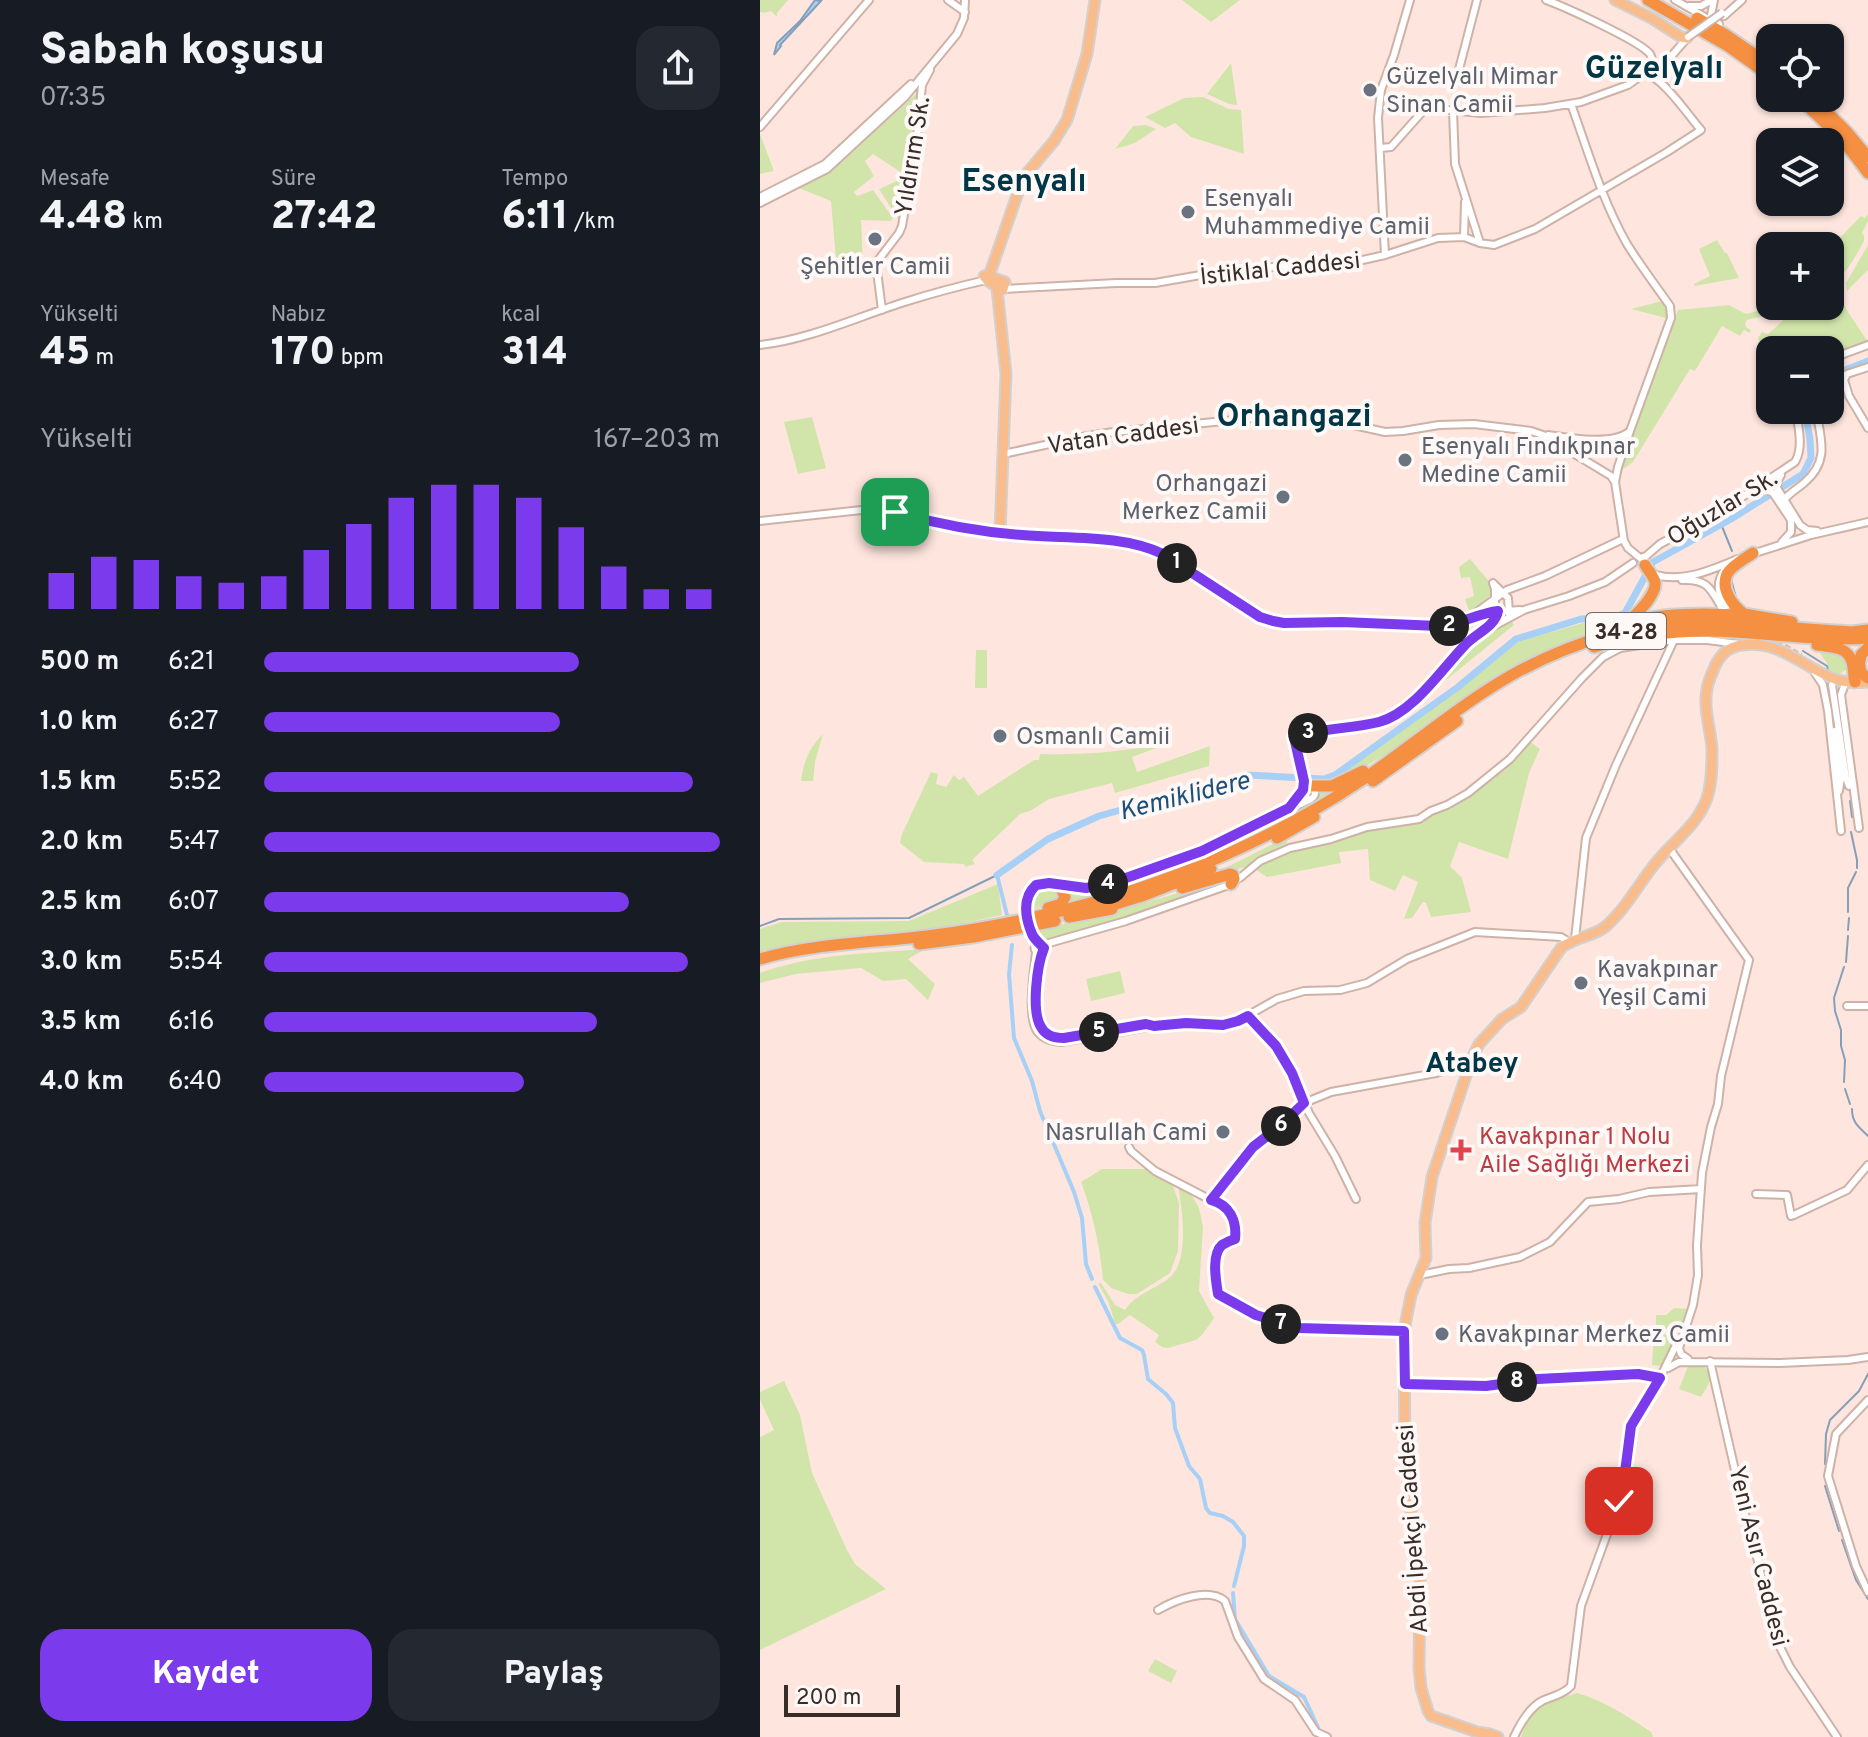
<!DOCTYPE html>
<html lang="tr">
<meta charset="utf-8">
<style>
:root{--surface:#171b24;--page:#242831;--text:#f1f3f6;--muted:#9ea1a6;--accent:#7c3aed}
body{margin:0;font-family:Overpass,sans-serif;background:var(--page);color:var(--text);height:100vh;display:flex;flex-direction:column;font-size:30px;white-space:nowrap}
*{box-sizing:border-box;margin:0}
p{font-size:26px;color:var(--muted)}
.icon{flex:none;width:44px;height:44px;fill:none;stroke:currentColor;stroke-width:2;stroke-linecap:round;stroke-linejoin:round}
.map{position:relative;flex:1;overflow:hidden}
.sheet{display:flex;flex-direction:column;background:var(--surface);width:760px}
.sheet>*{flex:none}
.buttons{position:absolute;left:996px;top:24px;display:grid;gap:16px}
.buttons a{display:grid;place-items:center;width:88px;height:88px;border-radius:16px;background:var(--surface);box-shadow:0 2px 6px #0004;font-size:40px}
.scale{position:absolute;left:24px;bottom:20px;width:116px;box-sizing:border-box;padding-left:8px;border:4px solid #382d29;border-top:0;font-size:22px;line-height:28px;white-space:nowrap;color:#382d29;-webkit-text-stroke:6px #fef8f6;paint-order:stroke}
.pin{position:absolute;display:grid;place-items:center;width:68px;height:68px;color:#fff;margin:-34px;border-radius:16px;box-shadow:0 4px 12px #0006}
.km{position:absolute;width:40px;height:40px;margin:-20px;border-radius:50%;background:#222;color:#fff;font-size:22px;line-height:40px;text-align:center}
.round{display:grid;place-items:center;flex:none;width:84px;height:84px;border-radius:24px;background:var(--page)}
.headline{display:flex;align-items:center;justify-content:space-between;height:136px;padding:0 40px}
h1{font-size:44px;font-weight:800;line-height:60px}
.stats{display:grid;grid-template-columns:repeat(3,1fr);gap:12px;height:136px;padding:8px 40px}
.stats div{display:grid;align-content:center}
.stats b{font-size:40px;font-weight:800}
.stats small{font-size:22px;font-weight:400}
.stats p{font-size:22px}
.chart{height:224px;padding:16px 40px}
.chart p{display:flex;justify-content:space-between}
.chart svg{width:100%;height:144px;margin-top:8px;stroke:var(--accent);stroke-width:6}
.button{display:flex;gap:16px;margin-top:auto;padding:16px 40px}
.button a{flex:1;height:92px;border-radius:24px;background:var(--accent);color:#fff;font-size:32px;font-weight:800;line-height:92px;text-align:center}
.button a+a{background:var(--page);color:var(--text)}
ul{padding:0 40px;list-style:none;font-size:26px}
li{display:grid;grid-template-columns:128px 96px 1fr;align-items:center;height:60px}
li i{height:20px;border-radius:10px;background:var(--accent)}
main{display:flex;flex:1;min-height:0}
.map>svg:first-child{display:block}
.green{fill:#d1e5ab}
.water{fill:#a8d0f6;stroke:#869fb8;stroke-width:2}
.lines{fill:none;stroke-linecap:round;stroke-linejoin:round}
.stream{stroke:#869fb8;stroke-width:2}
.canal{stroke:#a8d0f6;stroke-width:4}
.river{stroke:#a8d0f6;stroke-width:7}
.minor-tunnel{stroke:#d6c1ba;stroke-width:6;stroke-dasharray:6 3;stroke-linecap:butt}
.minor-casing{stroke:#ceb2a8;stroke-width:10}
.major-casing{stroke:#d3d1d0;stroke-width:13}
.highway-casing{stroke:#d3d1d0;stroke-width:15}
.minor{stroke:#fff;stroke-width:6}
.major{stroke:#f9bc8d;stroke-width:9}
.highway{stroke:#f58f41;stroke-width:11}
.minor-bridge-casing{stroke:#ceb2a8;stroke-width:10;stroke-linecap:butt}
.minor-bridge{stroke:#fff;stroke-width:6}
.route-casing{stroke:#fff;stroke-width:16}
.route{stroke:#7c3aed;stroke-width:10}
.worship-dot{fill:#6b7280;stroke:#fef8f6;stroke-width:3}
.health-dot{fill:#e0444e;stroke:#fef8f6;stroke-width:3}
.labels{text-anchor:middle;stroke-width:8;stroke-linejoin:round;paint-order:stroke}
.shield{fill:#fef8f6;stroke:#736a66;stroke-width:2}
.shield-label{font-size:22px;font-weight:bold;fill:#382d29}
.worship-label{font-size:24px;fill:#5b616d;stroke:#fef8f6;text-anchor:start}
.street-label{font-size:24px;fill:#382d29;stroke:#fef8f6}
.health-label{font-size:24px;fill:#be3a42;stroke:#fef8f6;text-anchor:start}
.water-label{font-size:26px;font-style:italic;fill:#1b4f7c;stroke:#fef8f6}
.quarter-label{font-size:28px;font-weight:bold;fill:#003646;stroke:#fef8f6}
.district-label{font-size:32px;font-weight:bold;fill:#003646;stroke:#fef8f6}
</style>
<main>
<section class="sheet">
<div class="headline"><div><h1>Sabah koşusu</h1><p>07:35</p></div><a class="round"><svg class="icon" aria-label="share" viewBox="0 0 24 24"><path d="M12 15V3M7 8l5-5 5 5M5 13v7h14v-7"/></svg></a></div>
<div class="stats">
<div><p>Mesafe</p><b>4.48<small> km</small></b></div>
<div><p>Süre</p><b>27:42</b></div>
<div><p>Tempo</p><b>6:11<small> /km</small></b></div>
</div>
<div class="stats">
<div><p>Yükselti</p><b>45<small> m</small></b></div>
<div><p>Nabız</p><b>170<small> bpm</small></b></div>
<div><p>kcal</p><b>314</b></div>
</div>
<div class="chart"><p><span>Yükselti</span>167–203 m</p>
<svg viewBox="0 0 160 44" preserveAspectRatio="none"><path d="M5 44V33M15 44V28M25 44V29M35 44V34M45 44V36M55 44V34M65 44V26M75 44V18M85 44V10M95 44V6M105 44V6M115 44V10M125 44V19M135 44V31M145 44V38M155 44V38"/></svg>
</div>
<ul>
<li><b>500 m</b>6:21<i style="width:69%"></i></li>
<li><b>1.0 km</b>6:27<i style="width:65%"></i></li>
<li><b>1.5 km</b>5:52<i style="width:94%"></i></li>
<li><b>2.0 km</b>5:47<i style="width:100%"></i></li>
<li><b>2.5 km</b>6:07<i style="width:80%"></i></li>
<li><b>3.0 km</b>5:54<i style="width:93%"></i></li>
<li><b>3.5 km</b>6:16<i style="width:73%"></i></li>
<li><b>4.0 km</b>6:40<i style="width:57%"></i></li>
</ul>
<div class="button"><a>Kaydet</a><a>Paylaş</a></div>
</section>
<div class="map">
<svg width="1108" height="1737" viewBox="0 0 1108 1737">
<rect width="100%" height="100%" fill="#fee6de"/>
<path class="green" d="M0 0H28L17 13V17L11 11 4 13 0 12Z
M422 0H480L451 22Z
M471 63 477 105 469 104 447 94Z
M159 91 151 165 142 173 113 154 105 161 114 176 94 192 97 196 113 190 133 218 131 221 101 220 103 263 77 271 71 201 39 188 72 171Z
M443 97 469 109 481 110 484 154 431 137 415 123 405 128 385 117 424 98Z
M386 125 396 129 375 143 355 149 373 126Z
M0 134 14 171 0 174Z
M150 175 140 222 119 189Z
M1108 214V221L1102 233 1104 236V241C1095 256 1087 276 1070 283V248L1101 216 1105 218Z
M957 240 965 253H967L979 278 935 286 934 284 950 276 939 249Z
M1108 245V270L1087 291 1086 283Z
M1079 289 1086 309 1108 342 1070 356V350L1010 351 1001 345 998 338 1002 332 1008 334C1034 311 1034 306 1070 306V293Z
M1010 290V306H1026L1011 314 987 320 985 324 986 327 991 330 990 333 984 330 980 336 962 326 935 371 930 369 873 462 862 470 860 465 872 440V433L918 310 969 305 986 314 1005 309 1001 295Z
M902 301 908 311 906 318 871 309Z
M52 417 66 468 38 474 24 422Z
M710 559 733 586 734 592 710 614 705 599 714 596 710 577 701 578 699 567Z
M890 582 891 588 867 619 856 626 793 648 766 662 644 744 585 778 565 782 575 778 694 693 756 642 830 621H854L868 614 877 604Z
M750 618 754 625 686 680 681 674 711 644Z
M1025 648 1042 655 1069 670C1069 663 1061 657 1058 649L1082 654 1086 659 1087 669 1078 675 1054 666Z
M216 650H227V688H215Z
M63 734 55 762 53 781H41C44 760 48 750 63 734Z
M769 741 780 749 769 773 748 859 699 842 690 866 702 878 711 912 671 917 666 903 663 902 652 918 644 919 658 882 643 875 635 891 610 880 608 849 579 852 581 863 507 877 496 870 505 862 528 852 616 829 656 822 706 797Z
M399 745V747L372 757 377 772 450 746 449 766 355 793 352 783 289 799 270 811 260 814 212 860 215 864 205 867 204 864 164 862 140 843 142 834 171 772 178 774 176 784 186 787 194 775 199 780 204 777 218 796 274 760H279L280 754C322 755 357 752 399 745Z
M608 772C557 803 506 833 451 857 404 877 354 891 304 906L307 890 326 892 342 891 438 858 537 808 552 802 558 796V789Z
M525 838 528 844C516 850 504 859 492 864 480 870 467 870 453 874Z
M467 879 466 881 370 919 292 941H284L276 937 275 931 346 914Z
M238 884 242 915 167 931 31 946 0 955V929L22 922 149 921Z
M284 886H291L301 894 299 902 270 910C267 897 272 889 284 886Z
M165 949 148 959 175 984 168 1000 146 979 123 981 101 968 36 974 0 983V973C52 954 110 953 165 949Z
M360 971 365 993 331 1001 326 979Z
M342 1169H386L412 1183 419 1203 418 1251 410 1273 377 1294H368L351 1288 343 1280C340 1247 333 1214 321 1182Z
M418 1186 430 1192 439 1208 443 1227 439 1291 454 1318 442 1335 436 1340 408 1348 402 1347 395 1342 399 1335 370 1315 358 1324H355L349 1303 338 1283H341L355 1305 365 1310C376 1293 397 1289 410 1277 430 1260 422 1208 418 1186Z
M914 1308 929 1309C920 1333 921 1330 896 1328V1315H906Z
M894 1333 916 1336 903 1366 892 1365Z
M928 1366 944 1367C956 1377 947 1387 941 1397L919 1389Z
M24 1381 40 1415 52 1473 87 1550 95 1564 126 1589 0 1650V1437L14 1430 0 1400V1392Z
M395 1659 417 1671 411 1683 388 1671Z
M817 1693C845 1701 867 1716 891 1732L893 1737H761C771 1706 788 1702 817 1693Z"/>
<path class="water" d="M55 0 61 1 20 45 21 46 14 55 17 43 40 21Z"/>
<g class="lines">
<path class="stream" d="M961 524 972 551
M971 579 976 598
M1043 651 1067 666 1068 670
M1090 801 1092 817
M1091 832 1097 860V868
M1088 912V888L1096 872
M0 926 19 919 149 918 237 875
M1088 930 1089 918
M1086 962 1088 936
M1084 1082 1085 1060 1081 1046V1030L1075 1011 1074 998 1084 967
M1085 1089 1090 1104
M1092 1109C1092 1123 1099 1127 1108 1136
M1065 1464 1066 1434 1070 1420 1099 1391 1108 1374
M1065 1486 1079 1531
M1082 1540 1096 1580 1108 1599"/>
<path class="canal" d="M237 875 247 915
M252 945 249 974 254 1038 272 1081 280 1111 314 1192 322 1218 326 1264 332 1279
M335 1287 360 1338 382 1350 384 1355 388 1379 406 1394 413 1403 415 1428 429 1466 440 1479 446 1508 450 1513 463 1516 473 1522 484 1536V1546L474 1586
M473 1593 475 1619 509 1676 544 1697 560 1732"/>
<path class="river" d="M1070 376 1108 361
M237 875 288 839 339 816 487 775 564 779 575 775 698 687 756 639 821 619 854 618 865 613 893 562 971 519 1043 474 1051 458 1050 440 1045 410"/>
<path class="minor-tunnel" d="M1009 637 1041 656
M1060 675 1068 688"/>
<defs>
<path id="minor" d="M188 0 205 12
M786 0C805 7 880 41 890 54 893 59 893 67 895 72L899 74 903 72
M915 0 945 17
M954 0 951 15 959 24
M929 6H941L952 0
M964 16 982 0
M697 77 717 0
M811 104C828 151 842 200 867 244 880 265 896 286 910 306L911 318 870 431 858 467 855 482
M693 111 695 164 720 243
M0 127 109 0
M621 148 631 147 663 111 667 108 721 113 785 108 821 102 868 85 890 69 908 60 928 37
M0 197 65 164 151 84
M0 203 67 169 145 97 197 34 204 18 205 0
M704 237 705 202
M625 255 618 118 621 90 634 55 650 0
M243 289 356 283H395L475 269 589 263 625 255 678 238 704 237 720 243 734 245 775 229 907 152 941 130C928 115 902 76 884 73
M122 310 116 263 139 233 142 226 156 146 162 85 170 70
M0 345C52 339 99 316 148 301 173 293 200 286 226 280
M1070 359 1108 345
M1108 367 1087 374 1084 380 1089 396 1108 428
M1070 382 1087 374
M788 435C808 438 854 446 870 431
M243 454 322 437 353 432 534 414 558 417 625 432 643 431 679 425 714 424 771 431 783 435 851 476 855 482 864 541 868 548 880 558 886 556
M1021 475 1017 482V488L1040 525 1047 530 1057 531
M995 491 1005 489 1013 493 1031 520V532L1022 542
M1024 500C1029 493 1037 489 1044 483 1070 461 1061 440 1056 410
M0 521 120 508 166 520 217 530 261 535 364 542 388 547 403 554 500 617 513 621 524 623 582 622 679 626H689L706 620 747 590 785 576 863 539
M992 554 1051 535 1108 522
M885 557 900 544 958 513 1035 462C1044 447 1038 427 1036 410
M965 569C956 582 957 593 966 606
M896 575C924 583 953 569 978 559
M922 580C948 579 950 588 962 608
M734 584 748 598 749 614
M716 616 731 612 760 610
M732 627 764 610 809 596 845 582 873 563
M1055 673 1063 685 1068 711 1081 831
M1086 681 1081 695 1099 828
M1072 685 1086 778 1089 786
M1075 731 1081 777 1079 791
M543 793a6 6 0 1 1 12 0a6 6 0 1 1-12 0Z
M529 808 543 790 544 781 534 737 621 722 642 711 706 644 736 618 738 611 735 605V589L733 583
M909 848 989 960 961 1076 958 1104 951 1127 942 1173 937 1245 938 1275 933 1305 919 1348 921 1354 928 1359
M266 909 267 895 276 885 289 883 326 888 349 884 442 851 551 799
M815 939 826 838 856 765 914 640
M274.5 948a4.5 4.5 0 1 1 9 0a4.5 4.5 0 1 1-9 0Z
M282 945 366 921 466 886 481 877 500 861 530 848 571 839 607 827 659 819 671 811 687 805 708 793 750 759 822 678 843 657 860 648 914 640H947L979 644
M276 952C274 970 267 1016 277 1031 283 1039 291 1041 301 1042L394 1026 426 1023 463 1025 478 1021 517 999 544 991 580 990 607 983 647 959 715 932 801 937 809 942
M278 971 282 952
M1087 1006H1108
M277 1010C278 1024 282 1034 296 1038L386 1024 394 1026
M488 1016 516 1046 532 1073 549 1113 575 1156 596 1199
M369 1147 371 1151 395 1171 451 1200C470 1205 477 1221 475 1239 469 1241 461 1244 458 1251 453 1261 456 1283 458 1294L496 1315 538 1328 644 1331
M996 1194 1027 1195 1031 1216 1034 1215 1087 1190 1108 1165
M451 1200 493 1147 520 1126 544 1103 571 1092 676 1073 703 1064 711 1059
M660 1275 689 1269 709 1268 760 1257 790 1242 828 1202 859 1199 889 1192 941 1189
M950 1361 985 1514 999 1565 1002 1582 1016 1639 1030 1667 1077 1737
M908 1368 919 1362 1020 1363 1088 1360 1108 1357
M645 1384 726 1386 778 1379 878 1374 900 1378
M1108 1400 1076 1434 1068 1476 1096 1566 1108 1592
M398 1610C415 1600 448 1587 465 1601L478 1637 504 1679 535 1700 556 1732 567 1737
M754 1737C760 1724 769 1708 782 1701 792 1696 803 1695 811 1686L821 1606 859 1501 864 1480 871 1426 900 1378 917 1343"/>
<path id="major" d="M855 0 893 19 921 37 927 38
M224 276C227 282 233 283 237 288L246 374 240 533
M228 276 245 282 243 289 237 288
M229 276 263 178 294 141 307 120 327 54 335 0
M738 1737 730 1734 717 1732 677 1718 671 1716 668 1711 661 1688 659 1668 660 1575 649 1497 645 1452 644 1331 651 1295 666 1258 665 1223 672 1177 712 1058 719 1044 742 1019 761 1007 801 948C814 937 832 937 845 927 865 910 878 885 894 865 911 843 938 825 947 798 952 784 952 765 952 750 951 730 943 709 947 689 948 681 952 674 955 666 961 654 968 647 982 645 1021 639 1045 670 1078 680 1088 683 1098 683 1108 682"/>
<path id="highway" d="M888 0 968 46 1010 76
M937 18 966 35 1010 65
M1039 98 1081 138 1108 173
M1053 98 1087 132 1108 157
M993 553C985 559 972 565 967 574 960 589 973 606 984 614L1032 622
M870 620C878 613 897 594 895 582 894 577 888 570 885 565
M862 625C896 612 952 613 987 616
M1057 645C1071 647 1087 646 1092 662 1094 668 1093 676 1095 682
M834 647C870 637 909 631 946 631 1000 631 1053 642 1108 638
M1099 661 1101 673 1108 678
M1098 671 1101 655 1108 648
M613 781 697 721
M549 786H572L603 771
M517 838 554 817
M422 888 470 874 473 875 474 879 471 884
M288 908 301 904 305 897 301 888 295 884
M343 908 385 895 451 869
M309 917 352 909
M159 944 213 937 295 921
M0 959C55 943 111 943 167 936 252 925 334 906 414 876 479 851 544 819 602 780 652 746 698 706 750 676 782 658 816 644 851 634 929 613 1012 628 1092 632L1108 630"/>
</defs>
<use href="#minor" class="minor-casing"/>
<use href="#major" class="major-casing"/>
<use href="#highway" class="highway-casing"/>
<use href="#minor" class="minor"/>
<use href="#major" class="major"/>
<use href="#highway" class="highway"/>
<defs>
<path id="minor-bridge" d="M928 37 962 13
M266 909 272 936"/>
</defs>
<use href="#minor-bridge" class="minor-bridge-casing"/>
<use href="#minor-bridge" class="minor-bridge"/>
</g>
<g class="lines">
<defs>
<path id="route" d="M135 512C177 524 219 532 262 535 307 539 362 534 403 554L500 617 513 621 524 623 582 622 679 626C700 625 718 613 738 611 735 627 715 634 705 645 681 670 653 713 619 722 591 729 561 728 534 737L544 781 543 790 529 808 442 851 349 884 326 888 289 883 276 885C262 898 265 917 272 934 274 939 280 944 284 948 277 965 271 1011 281 1027 286 1036 294 1038 304 1038L386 1024 394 1026 426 1023 463 1025 478 1021 488 1016 516 1046 532 1073 544 1103 520 1126 493 1147 451 1200C470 1205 477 1221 475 1239 472 1240 465 1243 462 1245 451 1255 456 1281 458 1294L496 1315 538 1328 644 1331 645 1384 726 1386 778 1379 878 1374 900 1378 871 1426 864 1480 859 1501"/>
</defs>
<use href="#route" class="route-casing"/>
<use href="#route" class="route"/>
</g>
<g class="worship-dot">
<circle cx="610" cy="90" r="8"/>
<circle cx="428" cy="212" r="8"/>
<circle cx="115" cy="239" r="8"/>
<circle cx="645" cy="460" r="8"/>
<circle cx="523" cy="497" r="8"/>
<circle cx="240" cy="736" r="8"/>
<circle cx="821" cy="983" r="8"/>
<circle cx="463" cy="1132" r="8"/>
<circle cx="682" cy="1334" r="8"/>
</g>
<path class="health-dot" d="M697 1138h8v8h8v8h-8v8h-8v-8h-8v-8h8z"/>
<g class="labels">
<rect class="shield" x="826" y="613" width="80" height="36" rx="6"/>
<g class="shield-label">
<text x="866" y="639">34-28</text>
</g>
<g class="worship-label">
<text x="626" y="84">Güzelyalı Mimar<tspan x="626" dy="28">Sinan Camii</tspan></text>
<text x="444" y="206">Esenyalı<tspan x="444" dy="28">Muhammediye Camii</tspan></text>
<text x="115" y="274" text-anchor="middle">Şehitler Camii</text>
<text x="661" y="454">Esenyalı Fındıkpınar<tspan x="661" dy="28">Medine Camii</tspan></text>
<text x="507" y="491" text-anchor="end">Orhangazi<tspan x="507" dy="28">Merkez Camii</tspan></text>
<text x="256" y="744">Osmanlı Camii</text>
<text x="837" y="977">Kavakpınar<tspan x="837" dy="28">Yeşil Cami</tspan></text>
<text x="447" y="1140" text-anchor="end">Nasrullah Cami</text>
<text x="698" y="1342">Kavakpınar Merkez Camii</text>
</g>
<g class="street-label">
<text transform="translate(152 156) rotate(-81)" y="8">Yıldırım Sk.</text>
<text transform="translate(520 268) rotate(-6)" y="8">İstiklal Caddesi</text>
<text transform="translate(363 435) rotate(-8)" y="8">Vatan Caddesi</text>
<text transform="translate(962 507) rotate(-31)" y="8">Oğuzlar Sk.</text>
<text transform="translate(652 1529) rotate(-94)" y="8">Abdi İpekçi Caddesi</text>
<text transform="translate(999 1556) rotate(76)" y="8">Yeni Asır Caddesi</text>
</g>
<g class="health-label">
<text x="719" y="1144">Kavakpınar 1 Nolu<tspan x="719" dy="28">Aile Sağlığı Merkezi</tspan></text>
</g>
<g class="water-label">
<text transform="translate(424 795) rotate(-14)" y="9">Kemiklidere</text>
</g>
<g class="quarter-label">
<text x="712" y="1072">Atabey</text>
</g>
<g class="district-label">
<text x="894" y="78">Güzelyalı</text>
<text x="264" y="191">Esenyalı</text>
<text x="534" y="426">Orhangazi</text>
</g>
</g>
</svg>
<div class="buttons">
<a><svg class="icon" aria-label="locate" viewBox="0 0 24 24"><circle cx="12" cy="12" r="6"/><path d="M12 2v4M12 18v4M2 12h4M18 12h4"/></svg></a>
<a><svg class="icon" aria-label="layers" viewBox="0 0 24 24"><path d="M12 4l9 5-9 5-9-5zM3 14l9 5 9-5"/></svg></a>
<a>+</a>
<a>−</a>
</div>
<div class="scale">200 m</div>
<div class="pin" style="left:135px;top:512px;background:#1e9e55"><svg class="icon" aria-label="arrive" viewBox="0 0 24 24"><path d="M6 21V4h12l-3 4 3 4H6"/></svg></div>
<div class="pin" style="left:859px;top:1501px;background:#d93025"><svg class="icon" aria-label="check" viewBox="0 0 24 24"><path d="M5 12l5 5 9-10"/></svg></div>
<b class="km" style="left:417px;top:563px">1</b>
<b class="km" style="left:689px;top:626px">2</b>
<b class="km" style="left:548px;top:733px">3</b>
<b class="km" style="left:348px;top:884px">4</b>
<b class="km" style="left:339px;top:1032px">5</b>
<b class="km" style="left:521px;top:1126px">6</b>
<b class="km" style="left:521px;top:1324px">7</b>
<b class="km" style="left:757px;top:1382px">8</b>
</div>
</main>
